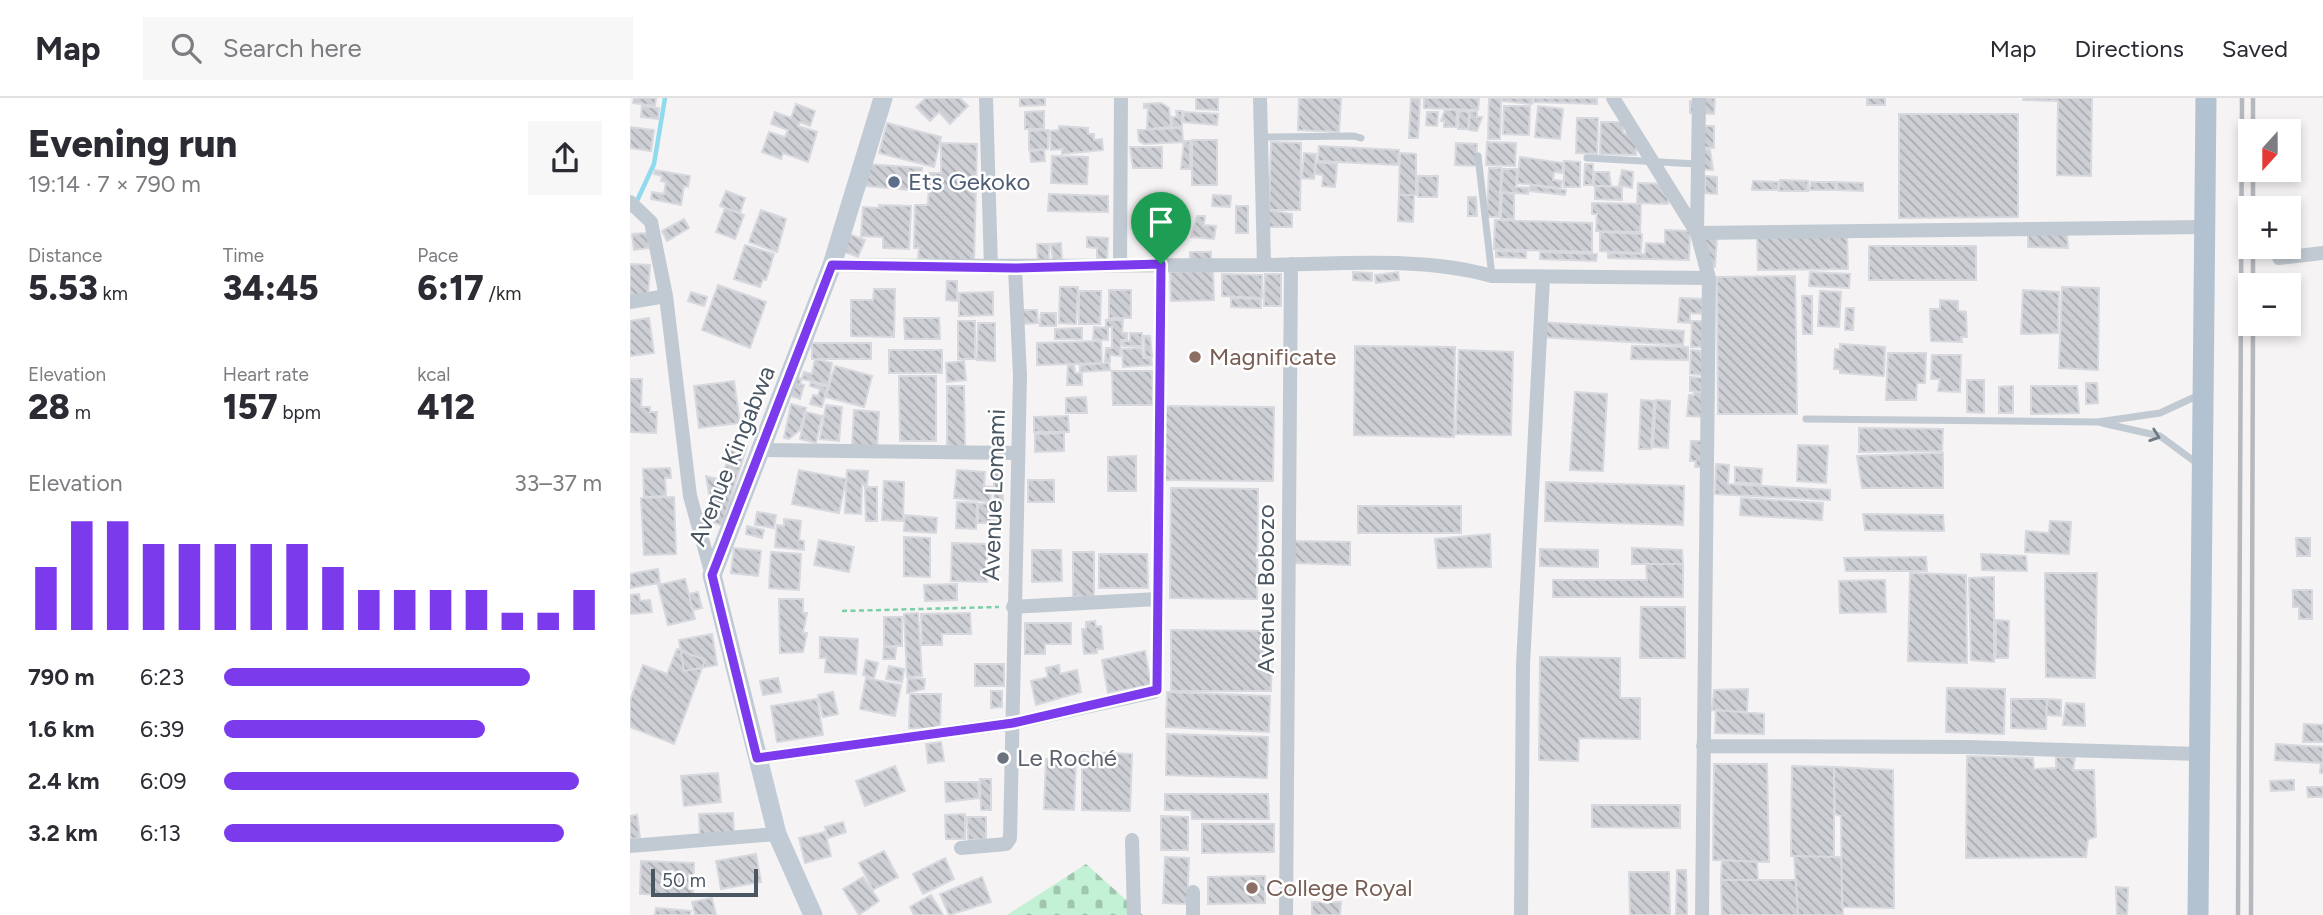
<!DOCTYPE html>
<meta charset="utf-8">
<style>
:root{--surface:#fff;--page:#f7f7f7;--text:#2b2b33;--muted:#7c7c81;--line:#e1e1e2;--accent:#7c3aed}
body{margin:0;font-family:Figtree,sans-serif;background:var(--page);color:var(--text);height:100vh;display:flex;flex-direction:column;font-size:26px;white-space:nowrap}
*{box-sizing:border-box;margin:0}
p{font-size:23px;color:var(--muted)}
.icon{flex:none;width:38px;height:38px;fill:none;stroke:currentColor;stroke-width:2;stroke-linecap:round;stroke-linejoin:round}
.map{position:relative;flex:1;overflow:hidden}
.panel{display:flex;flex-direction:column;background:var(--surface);width:630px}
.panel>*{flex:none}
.needle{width:46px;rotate:201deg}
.fabs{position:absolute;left:1608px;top:21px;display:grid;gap:14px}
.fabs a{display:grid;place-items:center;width:63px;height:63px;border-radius:0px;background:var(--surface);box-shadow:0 4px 10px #0003;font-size:35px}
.scale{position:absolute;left:21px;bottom:18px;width:107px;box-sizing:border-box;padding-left:7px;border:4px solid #4a5661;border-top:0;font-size:19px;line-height:24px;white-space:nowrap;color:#4a5661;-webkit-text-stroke:5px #fff;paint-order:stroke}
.pin{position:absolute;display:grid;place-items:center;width:60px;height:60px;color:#fff;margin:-72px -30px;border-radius:50% 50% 50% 0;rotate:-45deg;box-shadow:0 0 7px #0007}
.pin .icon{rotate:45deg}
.round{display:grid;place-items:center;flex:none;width:74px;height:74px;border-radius:0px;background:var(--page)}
.summary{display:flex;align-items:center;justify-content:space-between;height:119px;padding:0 28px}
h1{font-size:38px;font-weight:800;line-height:52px}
.figures{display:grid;grid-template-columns:repeat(3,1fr);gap:10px;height:119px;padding:7px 28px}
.figures div{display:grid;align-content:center}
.figures b{font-size:35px;font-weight:800}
.figures small{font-size:19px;font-weight:400}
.figures p{font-size:19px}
.chart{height:196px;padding:14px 28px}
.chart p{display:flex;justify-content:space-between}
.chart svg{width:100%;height:126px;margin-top:7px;stroke:var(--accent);stroke-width:6}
ul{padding:0 28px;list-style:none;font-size:23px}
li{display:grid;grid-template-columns:112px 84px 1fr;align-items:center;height:52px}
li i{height:18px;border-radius:9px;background:var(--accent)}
header{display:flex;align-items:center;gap:42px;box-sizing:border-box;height:98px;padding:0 35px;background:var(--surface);border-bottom:2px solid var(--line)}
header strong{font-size:33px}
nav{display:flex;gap:38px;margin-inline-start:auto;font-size:24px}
.search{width:490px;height:63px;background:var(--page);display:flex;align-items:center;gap:18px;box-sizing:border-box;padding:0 24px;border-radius:0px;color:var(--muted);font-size:26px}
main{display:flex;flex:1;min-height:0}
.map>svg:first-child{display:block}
.cemetery{fill:url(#cemetery-stones)}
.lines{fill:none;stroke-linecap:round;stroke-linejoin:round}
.stream{stroke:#90daee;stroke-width:4.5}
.building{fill:url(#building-back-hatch);stroke:#d7d9de;stroke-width:2}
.path{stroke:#7ad0a6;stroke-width:2.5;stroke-dasharray:5 3.5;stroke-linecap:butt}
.lane{stroke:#c1cad2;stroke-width:7}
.street{stroke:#c1cad2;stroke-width:14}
.secondary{stroke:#c1cbd6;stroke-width:19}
.primary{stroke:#b3c2d1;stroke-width:21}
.rail{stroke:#b5b8bd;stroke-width:4.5}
.oneway{stroke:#6e7983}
.route-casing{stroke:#fff;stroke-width:14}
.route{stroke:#7c3aed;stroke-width:9}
.service-dot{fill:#5c6f8a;stroke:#fff;stroke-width:2.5}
.education-dot{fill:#8d6e63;stroke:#fff;stroke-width:2.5}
.worship-dot{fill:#6b7280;stroke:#fff;stroke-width:2.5}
.labels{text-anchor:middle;stroke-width:5;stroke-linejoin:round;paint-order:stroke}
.service-label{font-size:24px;fill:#4e5e75;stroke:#fff;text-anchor:start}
.education-label{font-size:24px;fill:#785e54;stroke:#fff;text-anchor:start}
.street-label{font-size:24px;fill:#4a5661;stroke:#fff}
.worship-label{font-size:24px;fill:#5b616d;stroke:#fff;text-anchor:start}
</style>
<header>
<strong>Map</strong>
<div class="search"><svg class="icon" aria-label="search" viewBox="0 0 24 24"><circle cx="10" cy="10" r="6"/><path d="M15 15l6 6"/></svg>Search here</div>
<nav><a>Map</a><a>Directions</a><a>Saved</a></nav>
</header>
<main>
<section class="panel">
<div class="summary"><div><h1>Evening run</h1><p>19:14 · 7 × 790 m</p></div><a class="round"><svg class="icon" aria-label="share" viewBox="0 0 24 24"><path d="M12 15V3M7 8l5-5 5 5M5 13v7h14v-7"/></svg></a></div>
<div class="figures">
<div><p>Distance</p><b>5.53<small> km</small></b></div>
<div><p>Time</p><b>34:45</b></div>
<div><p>Pace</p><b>6:17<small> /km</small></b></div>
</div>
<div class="figures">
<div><p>Elevation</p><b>28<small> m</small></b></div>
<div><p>Heart rate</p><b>157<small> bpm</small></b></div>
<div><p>kcal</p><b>412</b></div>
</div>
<div class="chart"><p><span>Elevation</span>33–37 m</p>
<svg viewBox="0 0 160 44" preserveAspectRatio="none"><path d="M5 44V22M15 44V6M25 44V6M35 44V14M45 44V14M55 44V14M65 44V14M75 44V14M85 44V22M95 44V30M105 44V30M115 44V30M125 44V30M135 44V38M145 44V38M155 44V30"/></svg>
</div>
<ul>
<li><b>790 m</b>6:23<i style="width:81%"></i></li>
<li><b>1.6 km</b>6:39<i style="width:69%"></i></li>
<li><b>2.4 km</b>6:09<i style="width:94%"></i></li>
<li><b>3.2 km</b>6:13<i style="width:90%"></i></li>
</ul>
</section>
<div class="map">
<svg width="1693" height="817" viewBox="0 0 1693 817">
<defs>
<pattern id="cemetery-stones" width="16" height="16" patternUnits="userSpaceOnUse" patternTransform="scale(1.75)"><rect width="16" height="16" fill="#c3f1d5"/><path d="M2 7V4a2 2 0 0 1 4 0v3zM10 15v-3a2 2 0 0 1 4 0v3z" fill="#a0c6b0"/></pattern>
<pattern id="building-back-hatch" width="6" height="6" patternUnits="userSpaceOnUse" patternTransform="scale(1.75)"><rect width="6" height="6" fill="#cdcfd5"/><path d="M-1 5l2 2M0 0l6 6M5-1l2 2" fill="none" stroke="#a8abb0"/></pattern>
</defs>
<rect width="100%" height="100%" fill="#f5f3f3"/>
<path class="cemetery" d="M456 766 513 817H377Z"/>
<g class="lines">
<path class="stream" d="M6 105 24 66 35 0"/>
</g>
<path class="building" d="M4 0H26L25 8 3 5Z
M296 0H330L338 8 320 26 309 14 300 23 286 9Z
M390 0H415V7L390 8Z
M566 0H588V12L566 11Z
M669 0H711L709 34 668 32Z
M781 0 790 1 788 40H779Z
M794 0H849L848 12 794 10Z
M859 0H871L870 41H858Z
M873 0H902V6L872 3Z
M904 0H967V6L904 4Z
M1069 0H1085L1084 16 1060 15V3L1068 4Z
M1237 0H1255V7H1237Z
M1394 0H1462L1461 78 1427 77 1428 3 1393 2Z
M531 5 539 10 541 29 517 31 518 10H514V6Z
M166 6 185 13 180 28 170 24 168 28 187 34 178 64 153 55 151 61 132 54 139 34 155 39 158 32 141 26 145 14 161 20Z
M12 8 29 10 28 21 11 19Z
M874 8H900L899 37 873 36Z
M908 8 933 11 930 41 905 39Z
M815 12H827L826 29H814V23H811Z
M414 13V31H395V14Z
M546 13H552V29H542V19H547Z
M829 13 839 14 838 31H828Z
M840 13 847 14V19H852L847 33 839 32Z
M554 14 588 16 587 27 553 24Z
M797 14H808L807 28 796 27Z
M1269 16H1388V119L1269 120Z
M947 20H968L967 56 946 55Z
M971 24H993V35L1007 36 1006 57 970 56Z
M257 25 311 39 304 69 249 55Z
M429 28 458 30V36H464V42L472 41 473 52 432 56V51L421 52 420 33 429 32Z
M1066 28H1084V50L1066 49Z
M0 29 24 32 21 53 0 50Z
M552 30 553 44 514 46 509 43 508 32Z
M418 32V51L399 52V33Z
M562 42H587V87H562Z
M554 43H560V71H551Z
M641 44 671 45 670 112H639Z
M857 44 886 45 885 68 856 67Z
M311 45 347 46 344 163 288 161 289 150H284L285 107H298L299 75H311Z
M826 45 847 46 846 68 825 67Z
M689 48 769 52 768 67 688 63Z
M500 49H532V70H503Z
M1063 51 1080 52 1083 72 1062 71Z
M414 52 415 63 401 64 400 53Z
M674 55 686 56 684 81 672 80Z
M770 55 786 56V97H769Z
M422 58 458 59 457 86 421 85Z
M890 59 933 65 932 75 924 74 923 82 932 83 931 90 887 85Z
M934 63 950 64V89H934Z
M686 64 707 66 705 89 692 88 693 77 685 76Z
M237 66 292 70 290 93 236 88Z
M955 66H963V87H954Z
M859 70H871L869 119H857Z
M873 71H887L886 89 899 90 898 96 871 94Z
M25 72 60 78 58 89 54 88 51 107 21 101 22 94 34 96 36 84 31 83 32 78 24 76Z
M992 72 1003 74 1002 90 989 87Z
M965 74H979L981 88H964Z
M788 78H808L807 99H788Z
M1075 78 1087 79V96L1075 95Z
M1150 82 1178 83V93H1149Z
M1123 83 1148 84V92H1122Z
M1181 84H1206L1205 92H1180Z
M1207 84 1233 85V93L1207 92Z
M1008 85 1038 86V106L1007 105Z
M900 87 936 92 935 97 900 93Z
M965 88 992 89V102L965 101Z
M96 93 115 100 110 115 90 108Z
M872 95 884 96V121H871Z
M419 96 478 98V114L418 113Z
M583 97 601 98 600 109 582 108Z
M769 97H784L783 124 768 123Z
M838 99H846L847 118H838Z
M962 105 1011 106 1010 134 966 133 967 116H962Z
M249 107 281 108 279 151 253 150V139L231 138 233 109 249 110Z
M606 108H618V135H606Z
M95 110 114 117 105 141 86 134Z
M131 112 156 121 147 154 119 144Z
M637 112 662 116V129H637Z
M567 118H575L574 127 586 128 584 141 561 139Z
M54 121 59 130 37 143 32 133Z
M865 122 962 125V154L864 151Z
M1035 132 1060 133 1059 162 978 160V155L1015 156 1016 145 1035 146Z
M1398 133 1437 135 1438 150 1398 149Z
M970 134 1012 136 1011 155 970 153Z
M1217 134 1218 171 1128 172 1127 135Z
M18 135 19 150 4 152 2 136Z
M219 136 235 142 228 159 212 153Z
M1070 137 1087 138 1085 169 1069 167Z
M457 139 478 140 477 165 467 164V150L457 149Z
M431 145 432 164 423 165 421 146Z
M407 146H419V164H408Z
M115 147 144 156 136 182 133 181 130 189 104 181Z
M1239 148H1346V182H1239Z
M866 153 896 154V160L866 159Z
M560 154H581V164H560Z
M910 154 967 156 966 163 910 161Z
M0 166 20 167 18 199 0 197Z
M583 173 584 202 541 203 540 174Z
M723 174 742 175V183L723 182Z
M768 174 769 182 746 185 745 177Z
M1180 174 1220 176 1219 190 1179 188Z
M592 176 632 177V200L592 198Z
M635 176H651V208H634Z
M1165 178 1167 316H1088L1087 179Z
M317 183H327V203L316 202Z
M88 187 136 204 120 250 72 232Z
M430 189H448L446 226 429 225Z
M1432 189 1469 190 1468 272 1429 270Z
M244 191H265L264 239 221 238V202H243Z
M479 192H501V220H479Z
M1393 192 1429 194 1428 235 1391 236Z
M449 193H471L470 226H449Z
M1190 193 1211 194 1209 229 1188 228Z
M61 194 77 199 74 208 58 203Z
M363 194V217L329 218V195Z
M1172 198H1182V236H1173Z
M601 200 631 201V210L601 209Z
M1050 200 1073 201 1072 216 1060 215V225L1048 224Z
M1310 202 1328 203V213L1336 214 1337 239H1331L1332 244 1301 243 1300 211H1310Z
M1216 210H1224L1223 232H1215Z
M393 212H407L408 225 393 226Z
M411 215H426V228H410Z
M19 220 24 255 0 258V223Z
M274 220H309L310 241H275Z
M476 222H493L492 235H497V242H491L490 258 480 257V264H475L476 250H482V229H476Z
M328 223H345V261H328Z
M1062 223H1073L1072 249H1061Z
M909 224 1054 233 1053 247 909 239Z
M348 225H365V263L347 262Z
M464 229 478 230V242L463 241Z
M452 230V241H425V231Z
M500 235H512V248H493L492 243H500Z
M514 238H520L522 259H515Z
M471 243 472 265 407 267V245Z
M182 245H241V261H182Z
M1210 246 1255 249 1254 278 1210 275V271H1204L1205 251 1210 252Z
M725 248 825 249 824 339 724 337Z
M1002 248 1058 249V262L1001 261Z
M512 250 513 260H521L522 267 493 269 492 251Z
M259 252H312V275H259Z
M829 252 883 254 881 337 826 336Z
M1061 252 1071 253 1073 277 1060 276Z
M1258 255H1296L1295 285H1287L1286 302H1256Z
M1302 257H1331L1330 294 1308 293 1310 281H1301Z
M185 261 202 265 198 287 172 281 174 274 182 276Z
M334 263 336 282 317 284 316 265Z
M479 265 480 272 450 274V267Z
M438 267H444L445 275H452V287H437Z
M205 268 242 278 234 309 196 299Z
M482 273H522L523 307H483Z
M269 278H306V343H270Z
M167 279 172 281 170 286 174 287 170 301 161 298Z
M1060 279 1072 280 1071 294 1060 293Z
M0 281H12L11 309H20V314H27L26 335 0 334Z
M1337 282H1354V315L1337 314Z
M104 283 110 325 69 330 64 288Z
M181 284 197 289 192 309 180 306 183 297 188 298 190 291 180 288Z
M1456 285H1467L1468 305 1456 306Z
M317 288H334L335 350H317Z
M1383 288V315H1369V289Z
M1401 288H1447L1449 315 1401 316Z
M945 294 977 296 973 373 940 372Z
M1064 294 1075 295 1074 319 1057 318 1059 297H1064Z
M456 299 457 315H436V300Z
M1011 302 1024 303 1021 351H1009Z
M1026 302 1040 303 1038 350 1023 349Z
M161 306 176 310 170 332 159 341 154 340Z
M196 307 212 309 209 343 190 341Z
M534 308 644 309 643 383 533 382Z
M224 312 249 314 247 349 222 347Z
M176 314 192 318 186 345 170 341Z
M438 318 439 334H404V319Z
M1229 330 1313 331 1312 353 1229 354Z
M434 335V353L405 354V336Z
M104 343 117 348 92 427 84 425 76 378 91 382Z
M1061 343H1075L1074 369H1065L1066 363H1060Z
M1168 347 1198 348 1196 385 1167 383Z
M1313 355V390H1232L1227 358Z
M506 358V393H478V359Z
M1086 366 1099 367 1098 386 1200 392V402L1085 396Z
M1105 369 1132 371 1131 386 1105 384Z
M40 370 41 380H35L36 398 14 399 13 371Z
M169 372 216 381 209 415 162 406Z
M217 372 238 373 237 387H232L231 416 215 415Z
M327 372 355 374 354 388 362 389 360 404 324 400Z
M364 375H373V404H364Z
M398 382H424V404H398Z
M254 383 274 384 273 423 252 422Z
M916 384 1054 388 1053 427 915 423Z
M235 389H247V423H236Z
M541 390 628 391 627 501 540 500Z
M44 399 46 456 14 457 11 400Z
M1111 400 1193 405 1192 422 1110 417Z
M327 404 347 405 346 431 326 430Z
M369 405 370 425H348V406Z
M728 408H831V435H728Z
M127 414 146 417 144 430 125 427Z
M1233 416 1313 417 1314 433 1235 432Z
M275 417 307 420 306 435 274 433Z
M154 421 171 423 169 442 174 443V452L145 449 147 427 154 428Z
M1420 423 1441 424 1439 456 1395 454 1396 433 1419 435Z
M117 428 134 432 132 440 116 436Z
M860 436 861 469 808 470 805 441Z
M274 439 300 440V479L274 478Z
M1666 440H1680V458H1667Z
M189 442 224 449 219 474 184 467Z
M664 443 720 444V467L663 465Z
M322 445 357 446V484L321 483Z
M104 450 131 453 128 478 101 475Z
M1002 450 1052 452 1053 466H1002Z
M910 451 968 452V469L910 468Z
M402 452H431L432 483 402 484Z
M141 454 171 456 169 492 139 490Z
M443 454H464V499L443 498Z
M469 456H517L518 490H469Z
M1351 456 1396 458 1397 473 1352 472Z
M1296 459 1297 473H1216L1214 460Z
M1016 466H1053V499H923V482H1017Z
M28 471 30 485 0 490V476Z
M1280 475 1336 477 1337 565 1278 563Z
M1415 475H1467L1465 580 1416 579Z
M1364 479V564L1341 562 1339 480Z
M55 481 65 521 38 527 28 487Z
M1255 482 1256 514 1210 515 1209 483Z
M327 486V502L295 503 294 487Z
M1663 492H1682V521H1669V509H1663Z
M68 494 72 510 62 512 59 496Z
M9 496 10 503 20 502 22 514 0 516V497Z
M149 501H173V515H177L173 535H177L173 554 150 555Z
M1011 509H1055V560H1010Z
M288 515 292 578 277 579 274 516Z
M340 515 341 536H312V547H292L291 516Z
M254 519H272V548H254Z
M1366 522 1379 523 1378 560H1366Z
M465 523 466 529 471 528 473 551H467V555L454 556 452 531H456V524Z
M395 525H441V546H415V556H395Z
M541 532 642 533 641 593H541Z
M82 536 87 567 54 573 49 542Z
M190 539 228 541 226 576 195 574 196 560H190Z
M254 549 266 550 265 561H253Z
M47 551 75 562 44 646 0 629V603L13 567 37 576Z
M515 553 521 587 478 595 472 562Z
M910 559 990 560V600H1010V641L949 640 948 663 909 662Z
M236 562 248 565 244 580 233 577Z
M345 566H374V588H345Z
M429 567 430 576 447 572 451 594 406 607 401 583 418 579 416 570Z
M259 568 274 571 272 584 256 581Z
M148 580 151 594 133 597 130 583Z
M236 580 271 587 265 618 230 611Z
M278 580 295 581 294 591 277 595Z
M1317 590 1375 591 1374 636 1316 634Z
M1118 591 1117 614 1082 612 1084 592Z
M361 593H372V609L361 610Z
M203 594 208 616 193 619 188 597Z
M537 594 640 598 639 634 536 629Z
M280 596H311L310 631 279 630Z
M187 601 193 637 147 644 141 608Z
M1381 601H1417L1416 631 1381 630Z
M1417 601 1431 602V618L1416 617Z
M1436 605 1454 606 1455 628 1433 627Z
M1086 612 1134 616V636L1085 635Z
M1674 626 1693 627V644H1673Z
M537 636 638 639 637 680 536 677Z
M311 644 314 663 298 665 296 646Z
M1646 646 1693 649V675H1690L1691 665 1645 662Z
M452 654 502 656 500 713 452 712Z
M1337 658 1403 660 1404 671 1426 670V659H1445L1443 672H1464L1466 739 1458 741 1456 759 1336 760Z
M416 661 446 663 444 712 414 711Z
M1084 666H1137L1139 764 1083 762Z
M265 668 275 693 235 708 226 683Z
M1162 668 1204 669V759L1161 758Z
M1204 669 1263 672 1264 810 1212 809 1211 718 1205 716Z
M88 675 91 704 54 708 51 678Z
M350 681H361V712H351Z
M1664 682V692L1641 693 1640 683Z
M315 684H348L349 700 316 704Z
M1677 689H1693V699H1678Z
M535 696H638L639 721H562L561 712H535Z
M962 707H1050V730L962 729Z
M103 715 104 737 70 738 69 716Z
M335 716V741H316L315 717Z
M7 717 10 740 0 741V718Z
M531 718 558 719V752H531Z
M337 719H356V741L338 742Z
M213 724 216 734 198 740 195 729Z
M572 726H644V754L572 755Z
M195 734 201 758 175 765 169 740Z
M254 753 268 779 243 792 229 765Z
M126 756 131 784 91 791 86 763Z
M1164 758 1211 759 1213 817H1168Z
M535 759 559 760 557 806 533 805Z
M315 760 324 781 293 796 283 776Z
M1092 762 1127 764 1128 782H1091Z
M11 763 64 765 63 797 10 796Z
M1047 772H1056L1057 817H1046Z
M999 774H1039L1040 817H1000Z
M635 778V805L578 806V779Z
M233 779 249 803 229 817 213 791Z
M352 779 361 804 319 817 310 796Z
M1091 782H1166L1168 817H1092Z
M1486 789 1498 790 1497 817H1487Z
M301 797 313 817H284L280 809Z
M82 800 86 817H65L62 804Z
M682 804H711L710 817H682Z
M26 810 61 813 60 817H25Z"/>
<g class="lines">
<path class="path" d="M212 513 369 509"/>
<path class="lane" d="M631 39 724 38 731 40
M848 58 862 178
M957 60 1067 66
M1176 321 1468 324 1530 315 1569 297
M1472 325 1530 338 1568 366
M524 594 529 584 528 370 531 166"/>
<path class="street" d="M356 0 361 170
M630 0 634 167
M983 0 1067 135 1576 129
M1069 0 1067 135 1079 180 1072 817
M0 104 21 124 36 198 60 398 82 477
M1649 160 1693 155
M490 166 491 0
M202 167C346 169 490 167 634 167 707 166 792 158 862 178L1079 180
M0 204 36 198
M132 352 387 355
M383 509 528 501
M1073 648 1338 649 1570 656
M127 660 383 625 524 594
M502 742 504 817
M0 748 147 736
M331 750 376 746 380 740 390 278 385 170
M563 817V794
M656 817 661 166
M891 817 893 567 913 180"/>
<path class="secondary" d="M183 817 147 736 82 477 202 167 253 0"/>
<path class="primary" d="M1568 817 1576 0"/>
<path class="rail" d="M1623 33V0
M1623 110V72
M1623 187V149
M1608 817 1612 0
M1621 817 1623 226"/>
</g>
<defs><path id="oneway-chevron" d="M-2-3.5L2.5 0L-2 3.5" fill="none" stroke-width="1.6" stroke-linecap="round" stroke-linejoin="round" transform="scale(1.75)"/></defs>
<use class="oneway" href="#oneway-chevron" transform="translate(1525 338) rotate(19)"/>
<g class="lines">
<defs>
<path id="route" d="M531 166 527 592 383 625 127 660 82 477 202 167 385 170Z"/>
</defs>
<use href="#route" class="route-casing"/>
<use href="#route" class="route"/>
</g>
<circle class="service-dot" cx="264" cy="84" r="7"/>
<g class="education-dot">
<circle cx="565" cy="259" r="7"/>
<circle cx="622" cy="790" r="7"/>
</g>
<circle class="worship-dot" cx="373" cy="660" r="7"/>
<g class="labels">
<g class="service-label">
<text x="278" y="92">Ets Gekoko</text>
</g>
<g class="education-label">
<text x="579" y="267">Magnificate</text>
<text x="636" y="798">College Royal</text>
</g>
<g class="street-label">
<text transform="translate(102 358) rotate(-68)" y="8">Avenue Kingabwa</text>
<text transform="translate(364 397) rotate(-88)" y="8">Avenue Lomami</text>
<text transform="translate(636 491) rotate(-90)" y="8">Avenue Bobozo</text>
</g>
<g class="worship-label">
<text x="387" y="668">Le Roché</text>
</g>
</g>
</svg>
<div class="fabs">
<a><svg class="needle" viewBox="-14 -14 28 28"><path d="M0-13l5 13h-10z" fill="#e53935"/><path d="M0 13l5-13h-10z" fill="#7c7c81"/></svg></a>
<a>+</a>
<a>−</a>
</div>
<div class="scale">50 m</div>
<div class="pin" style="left:531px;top:166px;background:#1e9e55"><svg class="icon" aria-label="arrive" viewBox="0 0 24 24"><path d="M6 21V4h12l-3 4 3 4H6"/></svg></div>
</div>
</main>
